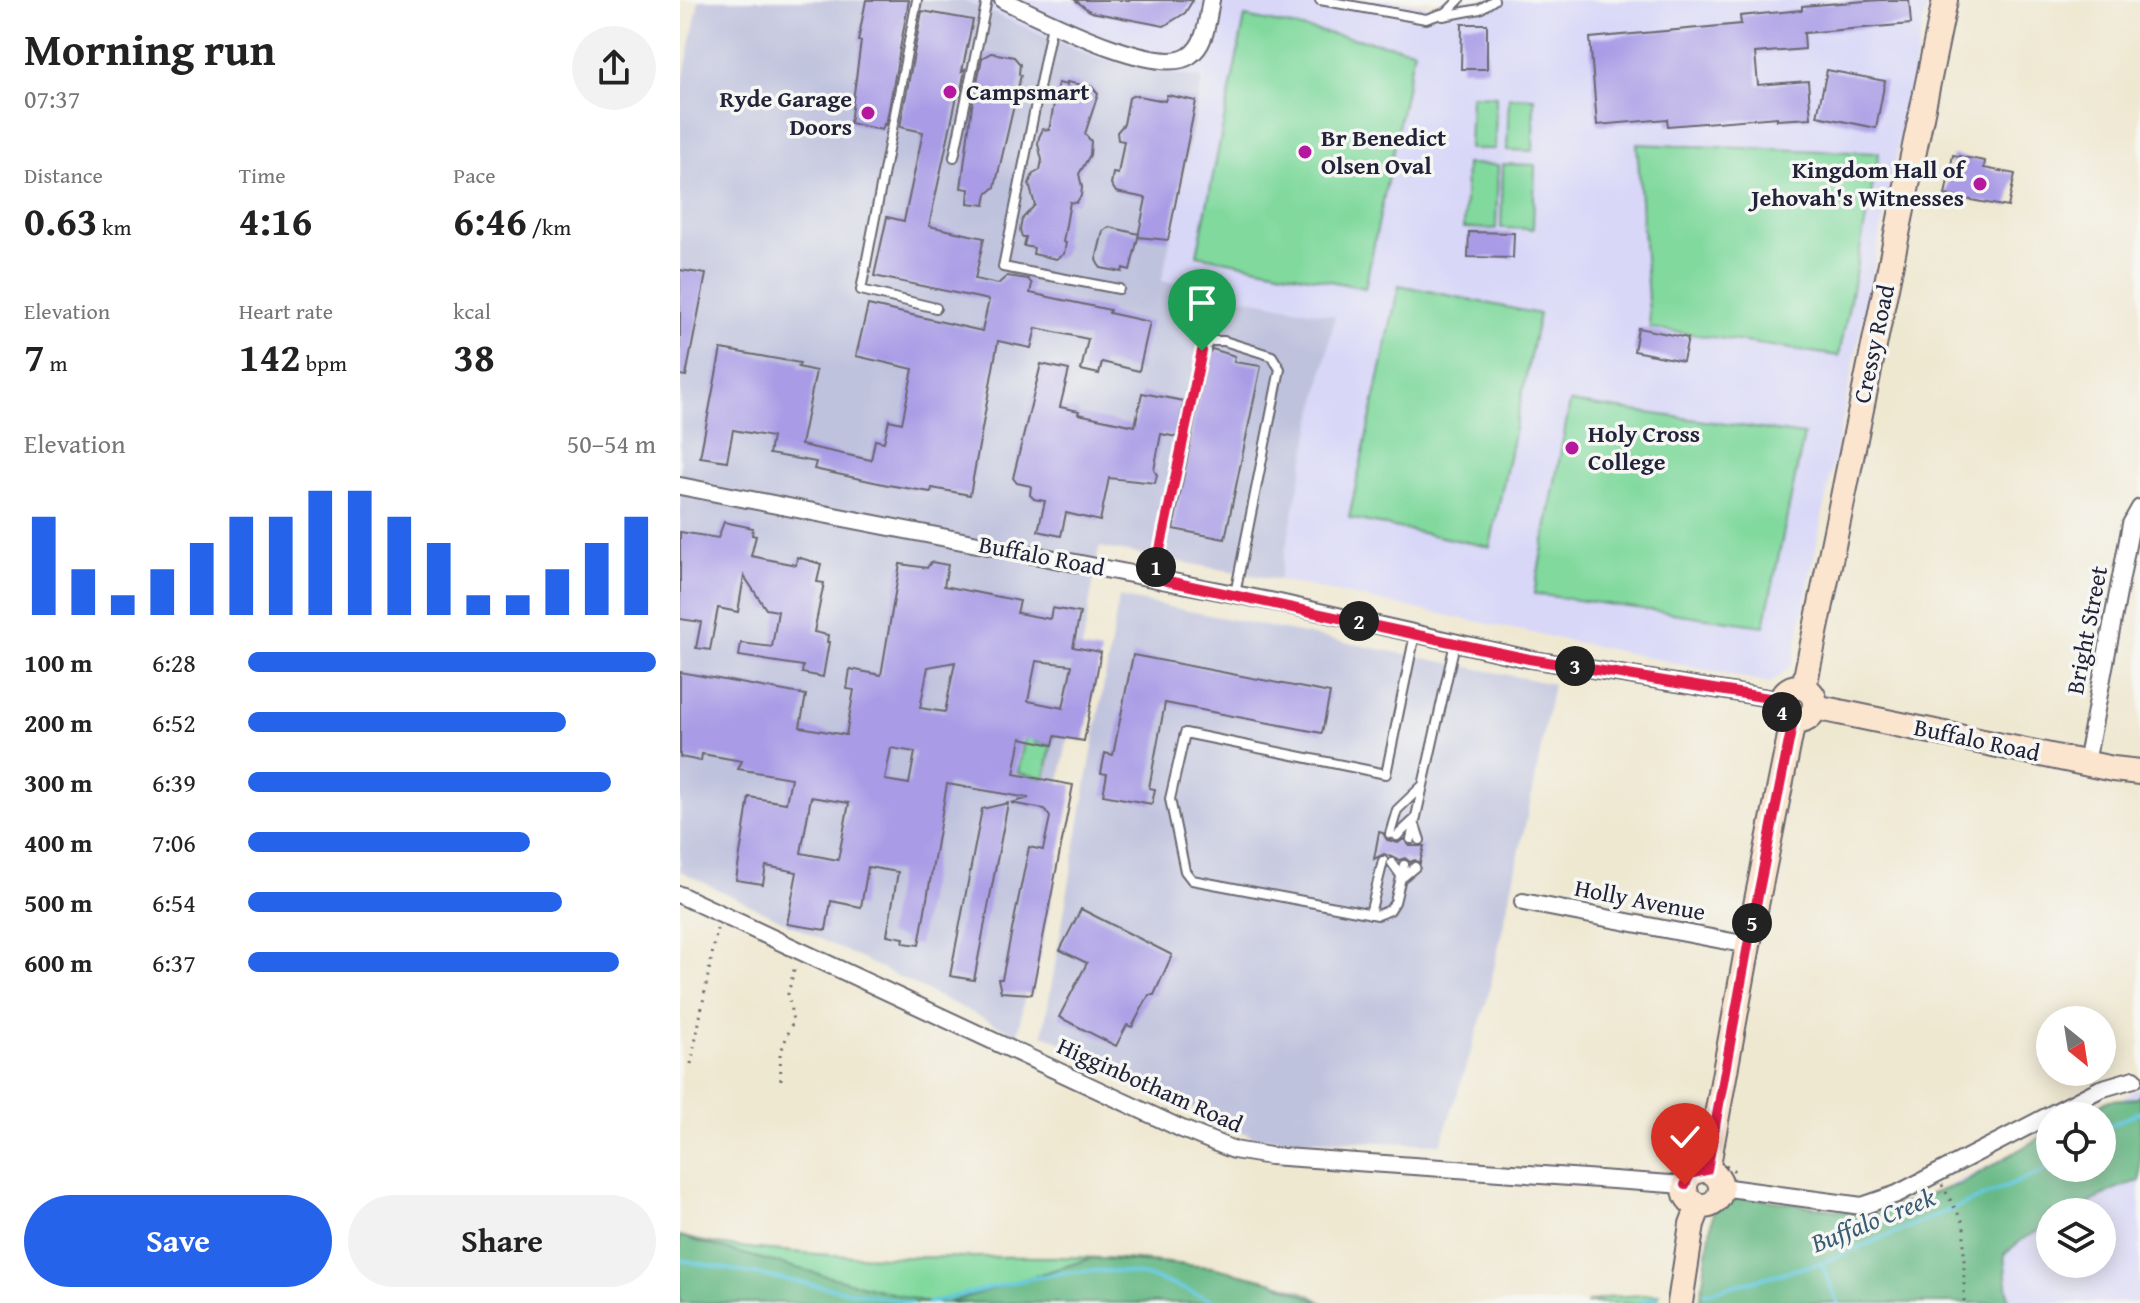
<!DOCTYPE html>
<meta charset="utf-8">
<style>
:root{--surface:#fff;--page:#f2f2f2;--text:#222;--muted:#767676;--accent:#2563eb}
body{margin:0;font-family:"Gentium Book Plus",serif;background:var(--page);color:var(--text);height:100vh;display:flex;flex-direction:column;font-size:30px;white-space:nowrap}
*{box-sizing:border-box;margin:0}
p{font-size:26px;color:var(--muted)}
.icon{flex:none;width:44px;height:44px;fill:none;stroke:currentColor;stroke-width:2;stroke-linecap:round;stroke-linejoin:round}
.map{position:relative;flex:1;overflow:hidden}
.side{display:flex;flex-direction:column;background:var(--surface);width:680px}
.side>*{flex:none}
.needle{width:52px;rotate:150deg}
.controls{position:absolute;left:1356px;top:1006px;display:grid;gap:16px}
.controls a{display:grid;place-items:center;width:80px;height:80px;border-radius:50%;background:var(--surface);box-shadow:0 4px 20px #0003;font-size:40px}
.pin{position:absolute;display:grid;place-items:center;width:68px;height:68px;color:#fff;margin:-82px -34px;border-radius:50% 50% 50% 0;rotate:-45deg;box-shadow:0 0 8px #0007}
.pin .icon{rotate:45deg}
.km{position:absolute;width:40px;height:40px;margin:-20px;border-radius:50%;background:#222;color:#fff;font-size:22px;line-height:40px;text-align:center}
.round{display:grid;place-items:center;flex:none;width:84px;height:84px;border-radius:42px;background:var(--page)}
.overview{display:flex;align-items:center;justify-content:space-between;height:136px;padding:0 24px}
h1{font-size:44px;font-weight:600;line-height:60px}
.metrics{display:grid;grid-template-columns:repeat(3,1fr);gap:12px;height:136px;padding:8px 24px}
.metrics div{display:grid;align-content:center}
.metrics b{font-size:40px;font-weight:600}
.metrics small{font-size:22px;font-weight:400}
.metrics p{font-size:22px}
.chart{height:224px;padding:16px 24px}
.chart p{display:flex;justify-content:space-between}
.chart svg{width:100%;height:144px;margin-top:8px;stroke:var(--accent);stroke-width:6}
.primary-button{display:flex;gap:16px;margin-top:auto;padding:16px 24px}
.primary-button a{flex:1;height:92px;border-radius:48px;background:var(--accent);color:#fff;font-size:32px;font-weight:600;line-height:92px;text-align:center}
.primary-button a+a{background:var(--page);color:var(--text)}
ul{padding:0 24px;list-style:none;font-size:26px}
li{display:grid;grid-template-columns:128px 96px 1fr;align-items:center;height:60px}
li i{height:20px;border-radius:10px;background:var(--accent)}
main{display:flex;flex:1;min-height:0}
.map>svg:first-child{display:block}
.built{fill:#d8d7f8;fill-rule:evenodd}
.industrial{fill:#bfc2dd}
.green{fill:#81d99e;stroke:#527e6c;stroke-width:2}
.forest{fill:#68b985;stroke:#456e60;stroke-width:2}
.lines{fill:none;stroke-linecap:round;stroke-linejoin:round}
.stream{stroke:#61c8de;stroke-width:4}
.building{fill:#a99be6;fill-rule:evenodd}
.lane-casing{stroke:#6a6770;stroke-width:12}
.street-casing{stroke:#6a6770;stroke-width:20}
.secondary-casing{stroke:#6a6770;stroke-width:28}
.path{stroke:#6a6770;stroke-width:3;stroke-dasharray:2 6;stroke-linecap:butt}
.lane{stroke:#fff;stroke-width:8}
.street{stroke:#fff;stroke-width:16}
.secondary{stroke:#fbe5cf;stroke-width:24}
.route-casing{stroke:#fff;stroke-width:16}
.route{stroke:#e11d48;stroke-width:10}
.poi-dot{fill:#b5179e;stroke:#f6f6f2;stroke-width:3}
.labels{text-anchor:middle;stroke-width:7;stroke-linejoin:round;paint-order:stroke}
.poi-label{font-size:24px;font-weight:bold;fill:#22223b;stroke:#f6f6f2;text-anchor:start}
.street-label{font-size:24px;fill:#22223b;stroke:#f6f6f2}
.water-label{font-size:26px;font-style:italic;fill:#385c74;stroke:#f6f6f2}
</style>
<main>
<section class="side">
<div class="overview"><div><h1>Morning run</h1><p>07:37</p></div><a class="round"><svg class="icon" aria-label="share" viewBox="0 0 24 24"><path d="M12 15V3M7 8l5-5 5 5M5 13v7h14v-7"/></svg></a></div>
<div class="metrics">
<div><p>Distance</p><b>0.63<small> km</small></b></div>
<div><p>Time</p><b>4:16</b></div>
<div><p>Pace</p><b>6:46<small> /km</small></b></div>
</div>
<div class="metrics">
<div><p>Elevation</p><b>7<small> m</small></b></div>
<div><p>Heart rate</p><b>142<small> bpm</small></b></div>
<div><p>kcal</p><b>38</b></div>
</div>
<div class="chart"><p><span>Elevation</span>50–54 m</p>
<svg viewBox="0 0 160 44" preserveAspectRatio="none"><path d="M5 44V14M15 44V30M25 44V38M35 44V30M45 44V22M55 44V14M65 44V14M75 44V6M85 44V6M95 44V14M105 44V22M115 44V38M125 44V38M135 44V30M145 44V22M155 44V14"/></svg>
</div>
<ul>
<li><b>100 m</b>6:28<i style="width:100%"></i></li>
<li><b>200 m</b>6:52<i style="width:78%"></i></li>
<li><b>300 m</b>6:39<i style="width:89%"></i></li>
<li><b>400 m</b>7:06<i style="width:69%"></i></li>
<li><b>500 m</b>6:54<i style="width:77%"></i></li>
<li><b>600 m</b>6:37<i style="width:91%"></i></li>
</ul>
<div class="primary-button"><a>Save</a><a>Share</a></div>
</section>
<div class="map">
<svg width="1460" height="1303" viewBox="0 0 1460 1303">
<rect width="100%" height="100%" fill="#f6f6f2"/>
<filter id="ink" filterUnits="userSpaceOnUse"><feTurbulence type="fractalNoise" baseFrequency=".0125" numOctaves="2"/><feDisplacementMap in="SourceGraphic" scale="16" xChannelSelector="R" yChannelSelector="G"/><feConvolveMatrix kernelMatrix="1 2 1 2 8 2 1 2 1" color-interpolation-filters="sRGB"/></filter>
<filter id="wash" filterUnits="userSpaceOnUse"><feTurbulence type="fractalNoise" baseFrequency=".006" numOctaves="4" result="noise"/><feDisplacementMap in="SourceGraphic" scale="32" xChannelSelector="R" yChannelSelector="G"/><feGaussianBlur stdDeviation="1.8" result="paint"/><feColorMatrix in="noise" values="0 0 0 0 0 0 0 0 0 0 0 0 0 0 0 0 0 1.4 0 .05"/><feComposite in="paint" operator="in"/></filter>
<g filter="url(#wash)">
<rect width="100%" height="100%" fill="#efe8d1"/>
<path class="built" d="M282 0H709L757 7 759 0H1248L1112 665 1090 683 599 580 655 316 482 281 527 67 523 79 416 58Z
M1460 1088V1303H1304L1243 1199 1370 1134V1168H1422V1116H1405ZM1370 1212H1422V1264H1370Z"/>
<path class="industrial" d="M19 0H282L416 58 523 79 482 281 655 316 599 580 419 547 338 1035 0 871V96Z
M439 597 873 684 855 780 807 1001 761 1144 575 1138 363 1034Z"/>
<path class="green" d="M565 17 734 50 685 288 517 255Z
M791 95 816 96 815 149H789Z
M829 97 854 98 853 151 827 150Z
M957 144 1199 153 1159 356 970 328Z
M786 164 818 165 816 229 784 228Z
M823 164 855 165 853 229 821 228Z
M719 285 859 314 810 547 669 518Z
M890 402 1124 435 1084 626 854 594Z
M351 704 362 706 355 742 371 746 365 778 338 773Z
M0 1236C33 1246 68 1248 102 1251 257 1268 416 1241 569 1276 589 1281 626 1289 642 1303H0Z
M979 1294 977 1303H906L930 1297Z"/>
<path class="forest" d="M1460 1094V1181L1437 1188 1393 1212H1370V1224L1343 1239 1324 1254 1329 1303H1020L1033 1212 1053 1195 1190 1215 1280 1184 1370 1132V1168H1422V1116H1400L1429 1100 1457 1098Z
M0 1236 22 1243 249 1303H0Z
M412 1258 532 1267 594 1282 642 1303H267Z"/>
<g class="lines">
<path class="stream" d="M1422 1132 1437 1122 1460 1112
M0 1260 231 1303
M1141 1263 1158 1303
M1025 1293 1141 1263 1360 1173 1370 1167
M249 1303C319 1287 397 1258 469 1277 492 1283 515 1294 538 1303
M960 1303 978 1297"/>
</g>
<g id="blocks">
<path class="building" d="M186 0H229L206 125 204 124 202 130 170 123 181 41H178Z
M395 0H513L505 13 484 26 411 12Z
M1199 0H1229L1231 24 1124 33 1125 49 1075 53 1078 85 1128 81 1131 118 1097 120V117L988 126 987 119 917 125 910 38 1061 24 1060 16 1122 10V6Z
M242 11 293 20 282 71 285 69 280 96H277L249 226 304 238 295 279 318 284 327 276 348 279 352 284 350 293 430 310 429 313 470 322 459 371 422 362 419 374 401 370 408 339 356 328 351 348 318 341 290 495 252 488 251 492 208 485 134 469 136 462 89 454 92 437 53 430 47 461 20 457 41 349 120 363 118 367 136 371 121 445 191 460 195 440 204 442 209 420 222 423 233 369 176 356 188 305 302 331 309 300 194 276 207 217 224 221 243 132 220 127Z
M782 24H807V69H781Z
M311 53 334 57 340 64 339 74 341 75 315 187 307 194 305 205 288 203 289 189 281 188 292 106 302 58Z
M1147 70 1205 81 1196 128 1137 116Z
M387 82 412 87 418 94 405 134 411 141 410 155 399 174 402 187 401 196 396 203 390 202 383 242 386 243 384 254 376 259 353 254 354 248 344 246 346 237H342L340 230 342 219 355 205 349 184 353 174 360 170 362 160 358 144 359 137 363 129 369 130 378 83 387 85Z
M454 95 485 101 487 95 516 101 488 240 458 237 466 198 436 192 431 184 433 173 438 174 444 141 438 140 437 132 444 124 449 98Z
M1273 155 1305 161 1304 168 1335 174 1328 207 1265 195Z
M429 227 459 234 450 270 443 268 442 272 421 268 418 264 416 260 423 231Z
M789 232 834 233 833 258 788 257Z
M0 270 26 274 6 376 0 375Z
M958 328 1008 338 1003 361 954 351Z
M532 349 555 356 554 362 581 366 545 539 493 529 528 354Z
M361 364 389 370 380 407 399 411 398 414 455 426 462 393 504 401 497 437 481 434 474 470 477 475 475 483 429 478 420 521 386 513 381 536 358 531 365 501 354 499 350 495 351 486 337 483 333 478Z
M44 522 73 528 72 535 76 536 71 556 116 565 117 557 141 564 137 582 144 583 134 632 148 635 147 642H149L143 677 122 673 123 666 59 656 61 643 92 647 98 611 86 609 64 576 58 612 38 608 30 650 16 648 21 622 0 619V532L38 538Z
M251 562 268 565 264 586 340 601 337 613 370 619 372 608 400 613 393 647 421 652 404 741 375 736 373 745 341 738 334 774 393 785 352 994 321 992 318 979H322L349 847 363 850 370 817 364 809 331 803 349 798 267 784 239 945 223 943 224 938 207 935 218 872 188 867 181 907 151 901 146 930 107 924 117 872 86 866 83 884 56 880 69 797 106 803 111 778 58 769 62 761 22 754 21 761 0 757V672L126 695 120 727 166 735 174 690 167 689 170 669 201 675 220 564 247 568ZM356 661 392 665 383 708 348 701ZM275 662 265 712 240 708 248 667ZM211 748 235 752 229 784 205 780ZM131 797 169 803 158 860 121 853Z
M453 655 650 693 642 733 485 703 469 788 475 789 472 804 423 795 427 774 421 773 425 753 433 755Z
M328 803 294 980 270 976 302 809Z
M699 832 703 833 707 840 718 843 724 839 729 846H744L740 863 735 860 730 862 725 858 719 860 704 854 694 859Z
M401 909 492 955 474 995H469L452 1027 447 1025 436 1046 379 1017 407 963 380 950Z"/>
</g>
</g>
<g filter="url(#ink)">
<use href="#blocks" fill-opacity="0" stroke="#6a6770" stroke-width="2"/>
<g class="lines">
<defs>
<path id="lane" d="M237 0 181 290 256 308
M640 0 746 19 767 12 779 0
M763 16 800 9 814 0
M372 24 323 267 439 289
M274 157 307 0
M474 578 522 351 530 341H544L592 356 600 369 555 594
M735 825 740 840
M710 834 717 810 741 787
M717 836 733 821
M731 839 775 643
M712 863 722 877
M724 865 715 902 710 910 698 915 512 880 505 871 490 799 505 733 706 774 735 634
M723 877 735 867
M690 914 703 861"/>
<path id="street" d="M323 0C358 16 476 78 509 56 527 44 527 19 531 0
M0 486 595 602 849 659 1101 700
M1406 763 1451 524 1460 508
M0 895 502 1129 554 1150 590 1156 1005 1185
M843 902 1068 945
M1041 1187 1182 1206 1217 1194 1420 1089 1454 1079"/>
<path id="secondary" d="M1101 704a17 17 0 1 1 34 0a17 17 0 1 1-34 0Z
M1124 687 1265 0
M1135 707 1433 769 1460 772
M1005 1188a18 18 0 1 1 36 0a18 18 0 1 1-36 0Z
M1027 1170 1068 945 1113 721
M1000 1303 1012 1224 1019 1206"/>
</defs>
<use href="#lane" class="lane-casing"/>
<use href="#street" class="street-casing"/>
<use href="#secondary" class="secondary-casing"/>
<path class="path" d="M11 1064 37 929
M101 1080 100 1054 113 1021 108 994 115 966
M1046 1165 1056 1172
M1262 1185 1284 1224V1303"/>
<use href="#lane" class="lane"/>
<use href="#street" class="street"/>
<use href="#secondary" class="secondary"/>
</g>
</g>
<g class="lines" filter="url(#ink)">
<defs>
<path id="route" d="M522 351 474 578 849 659 1101 700 1102 711 1113 721 1068 945 1027 1170 1010 1174 1005 1185"/>
</defs>
<use href="#route" class="route-casing"/>
<use href="#route" class="route"/>
</g>
<g class="poi-dot">
<circle cx="270" cy="92" r="8"/>
<circle cx="188" cy="113" r="8"/>
<circle cx="625" cy="152" r="8"/>
<circle cx="1300" cy="184" r="8"/>
<circle cx="892" cy="448" r="8"/>
</g>
<g class="labels">
<g class="poi-label">
<text x="286" y="100">Campsmart</text>
<text x="172" y="107" text-anchor="end">Ryde Garage<tspan x="172" dy="28">Doors</tspan></text>
<text x="641" y="146">Br Benedict<tspan x="641" dy="28">Olsen Oval</tspan></text>
<text x="1284" y="178" text-anchor="end">Kingdom Hall of<tspan x="1284" dy="28">Jehovah's Witnesses</tspan></text>
<text x="908" y="442">Holy Cross<tspan x="908" dy="28">College</tspan></text>
</g>
<g class="street-label">
<text transform="translate(1194 344) rotate(-78)" y="8">Cressy Road</text>
<text transform="translate(362 556) rotate(11)" y="8">Buffalo Road</text>
<text transform="translate(1407 630) rotate(-79)" y="8">Bright Street</text>
<text transform="translate(1297 740) rotate(12)" y="8">Buffalo Road</text>
<text transform="translate(960 900) rotate(11)" y="8">Holly Avenue</text>
<text transform="translate(470 1085) rotate(24)" y="8">Higginbotham Road</text>
</g>
<g class="water-label">
<text transform="translate(1193 1220) rotate(-22)" y="9">Buffalo Creek</text>
</g>
</g>
</svg>
<div class="controls">
<a><svg class="needle" viewBox="-14 -14 28 28"><path d="M0-13l5 13h-10z" fill="#e53935"/><path d="M0 13l5-13h-10z" fill="#767676"/></svg></a>
<a><svg class="icon" aria-label="locate" viewBox="0 0 24 24"><circle cx="12" cy="12" r="6"/><path d="M12 2v4M12 18v4M2 12h4M18 12h4"/></svg></a>
<a><svg class="icon" aria-label="layers" viewBox="0 0 24 24"><path d="M12 4l9 5-9 5-9-5zM3 14l9 5 9-5"/></svg></a>
</div>
<div class="pin" style="left:522px;top:351px;background:#1e9e55"><svg class="icon" aria-label="arrive" viewBox="0 0 24 24"><path d="M6 21V4h12l-3 4 3 4H6"/></svg></div>
<div class="pin" style="left:1005px;top:1185px;background:#d93025"><svg class="icon" aria-label="check" viewBox="0 0 24 24"><path d="M5 12l5 5 9-10"/></svg></div>
<b class="km" style="left:476px;top:567px">1</b>
<b class="km" style="left:679px;top:621px">2</b>
<b class="km" style="left:895px;top:666px">3</b>
<b class="km" style="left:1102px;top:712px">4</b>
<b class="km" style="left:1072px;top:923px">5</b>
</div>
</main>
